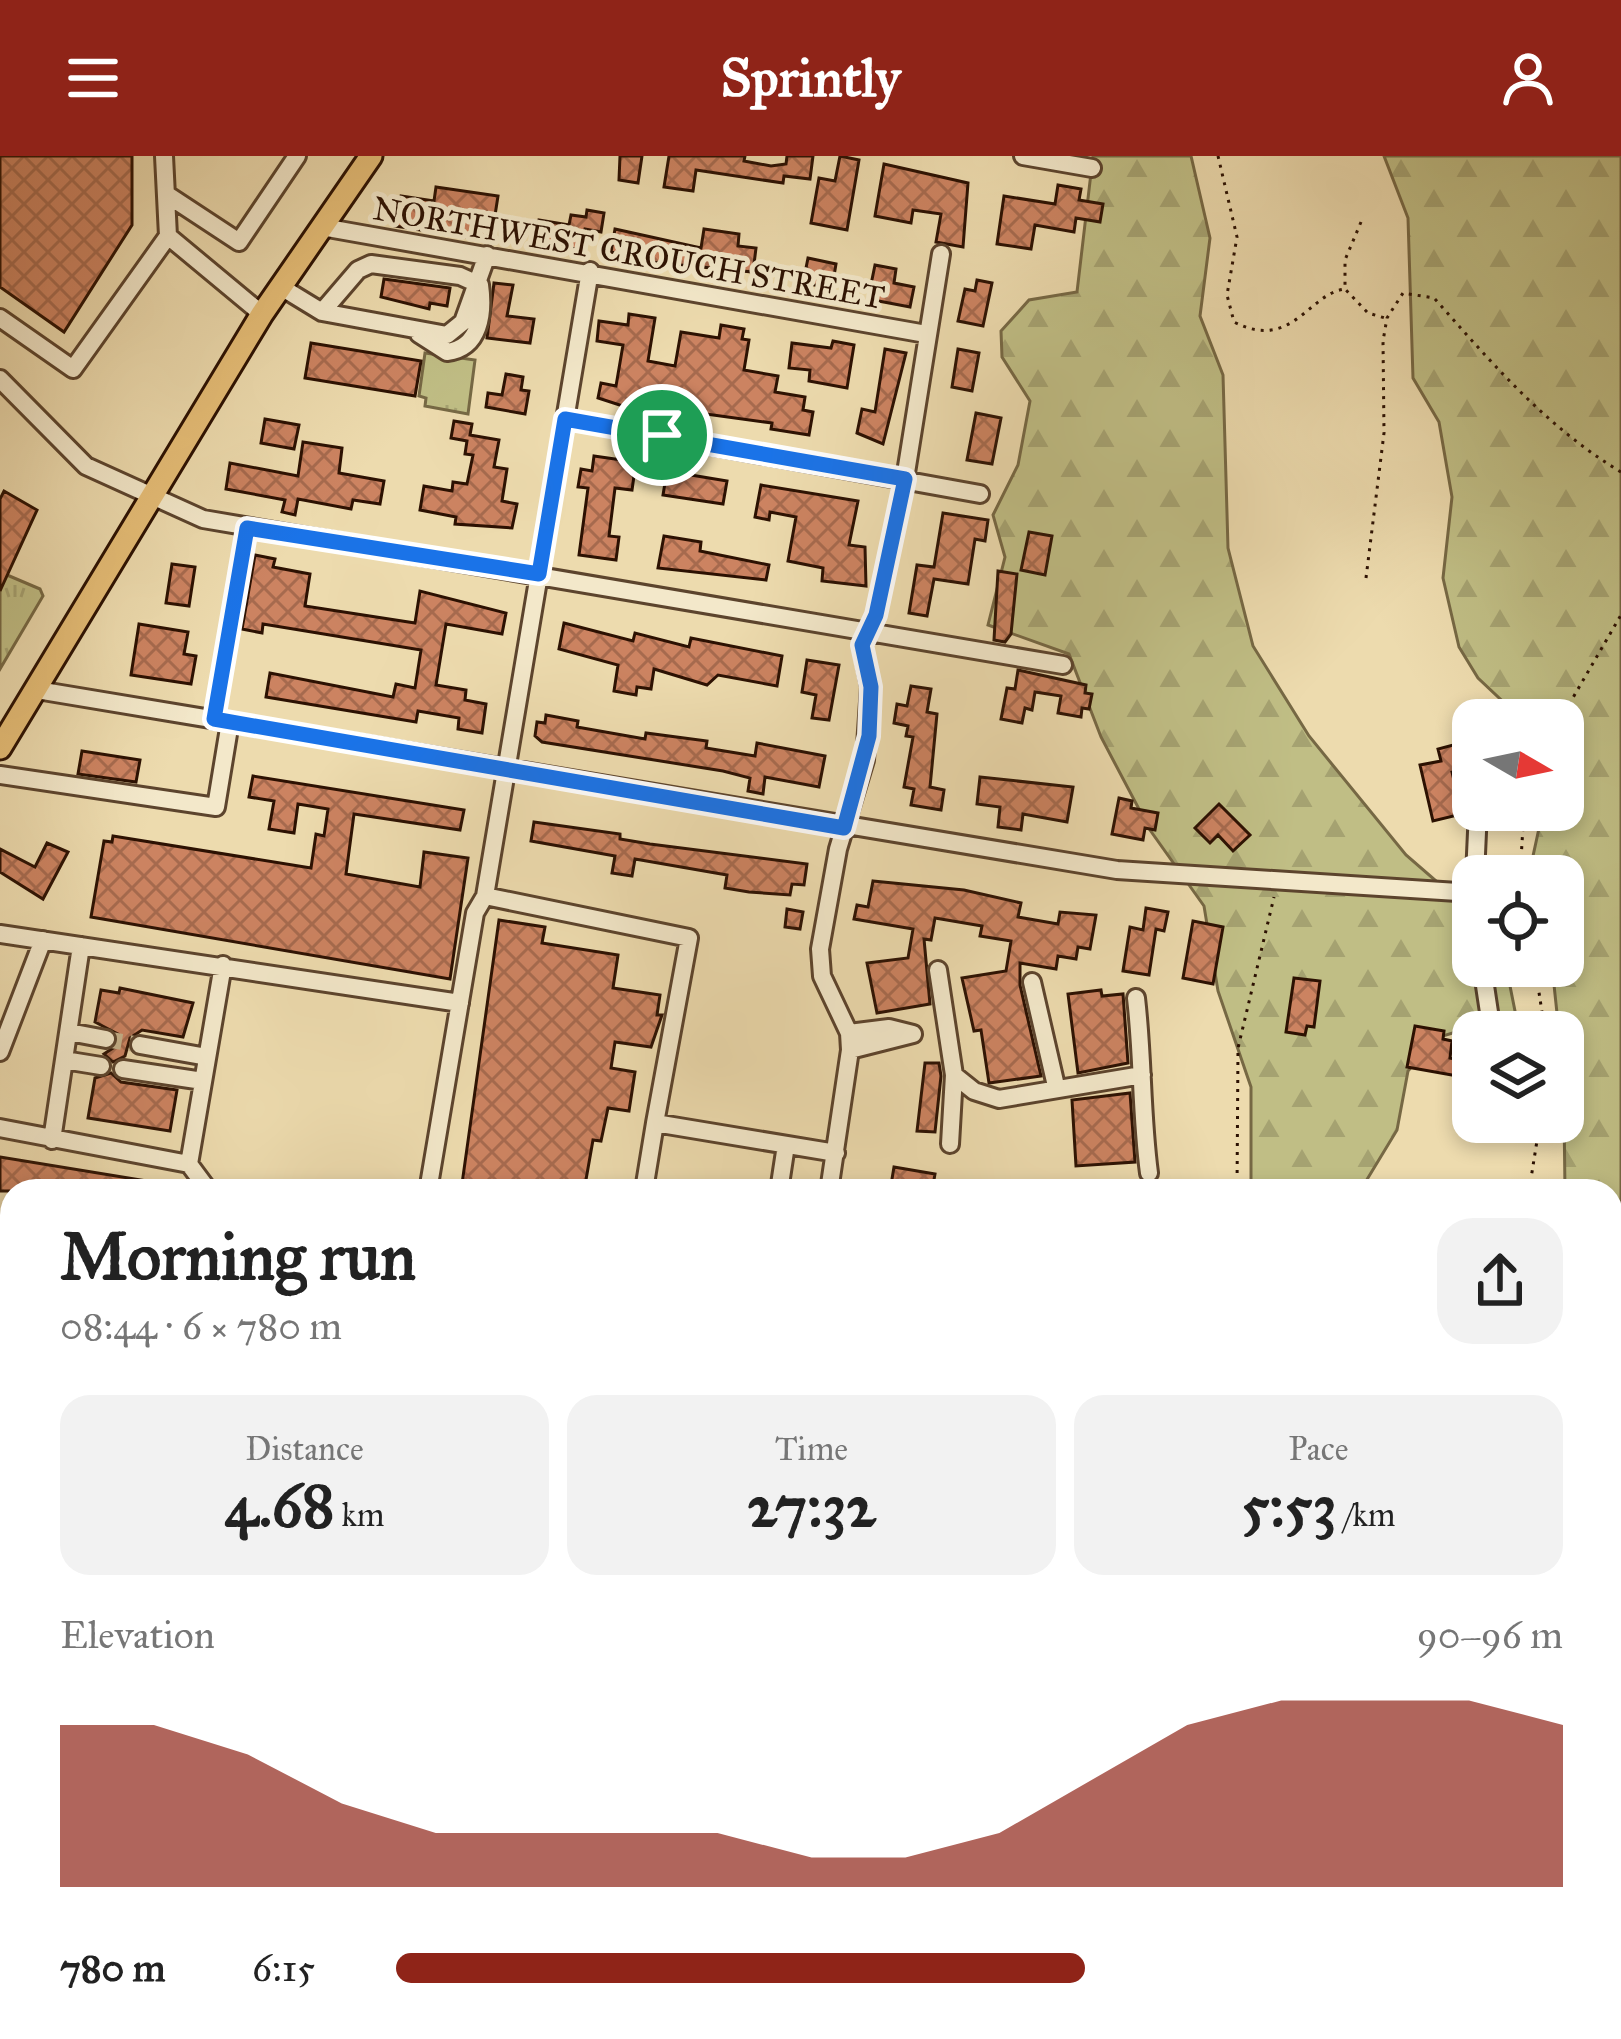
<!DOCTYPE html>
<meta charset="utf-8">
<style>
:root{--surface:#fff;--page:#f2f2f2;--text:#222;--muted:#767676;--accent:#8f2418}
body{margin:0;font-family:"IM FELL Great Primer",serif;background:var(--page);color:var(--text);height:100vh;display:flex;flex-direction:column;font-size:45px;white-space:nowrap}
*{box-sizing:border-box;margin:0}
p{font-size:39px;color:var(--muted)}
.icon{flex:none;width:66px;height:66px;fill:none;stroke:currentColor;stroke-width:2;stroke-linecap:round;stroke-linejoin:round}
.map{position:relative;flex:1;overflow:hidden}
.details{position:absolute;left:0px;top:1023px;width:1623px;height:861px;display:flex;flex-direction:column;background:var(--surface);border-radius:36px 36px 0 0;box-shadow:0 6px 18px #0003}
.details>*{flex:none}
.needle{width:78px;rotate:99deg}
.buttons{position:absolute;left:1452px;top:543px;display:grid;gap:24px}
.buttons a{display:grid;place-items:center;width:132px;height:132px;border-radius:24px;background:var(--surface);box-shadow:0 6px 18px #0003;font-size:60px}
.pin{position:absolute;display:grid;place-items:center;width:102px;height:102px;color:#fff;margin:-51px;border:6px solid #fff;border-radius:50%;box-shadow:0 3px 12px #0007}
.round{display:grid;place-items:center;flex:none;width:126px;height:126px;border-radius:36px;background:var(--page)}
.summary{display:flex;align-items:center;justify-content:space-between;height:204px;padding:0 60px}
h1{font-size:66px;font-weight:700;line-height:90px}
.metrics{display:grid;grid-template-columns:repeat(3,1fr);gap:18px;height:204px;padding:12px 60px}
.metrics div{display:grid;align-content:center;border-radius:30px;background:var(--page);text-align:center}
.metrics b{font-size:60px;font-weight:700}
.metrics small{font-size:33px;font-weight:400}
.metrics p{font-size:33px}
.chart{height:336px;padding:24px 60px}
.chart p{display:flex;justify-content:space-between}
.chart svg{width:100%;height:216px;margin-top:12px;fill:var(--accent);opacity:.7}
ul{padding:0 60px;list-style:none;font-size:39px}
li{display:grid;grid-template-columns:192px 144px 1fr;align-items:center;height:90px}
li i{height:30px;border-radius:15px;background:var(--accent)}
header{display:flex;justify-content:space-between;align-items:center;height:156px;padding:0 60px;background:var(--accent);color:#fff;font-size:54px;font-weight:700}
.map>svg:first-child{display:block}
.grass{fill:url(#grass-tufts);stroke:#766844;stroke-width:3}
.forest{fill:url(#forest-firs);stroke:#766844;stroke-width:3}
.building{fill:url(#building-cross-hatch);stroke:#2c1102;stroke-width:3}
.lines{fill:none;stroke-linecap:round;stroke-linejoin:round}
.minor-tunnel{stroke:#c6b38c;stroke-width:16;stroke-dasharray:16 8;stroke-linecap:butt}
.minor-casing{stroke:#5c442d;stroke-width:22}
.major-casing{stroke:#2c1102;stroke-width:27}
.highway-casing{stroke:#2c1102;stroke-width:30}
.path{stroke:#2c1102;stroke-width:3;stroke-dasharray:3 6;stroke-linecap:butt}
.minor{stroke:#f3e8ca;stroke-width:16}
.major{stroke:#e6be77;stroke-width:21}
.highway{stroke:#e6be77;stroke-width:24}
.route-casing{stroke:#fff;stroke-width:24}
.route{stroke:#1a73e8;stroke-width:15}
.labels{text-anchor:middle;stroke-width:10;stroke-linejoin:round;paint-order:stroke}
.street-label{font-size:33px;fill:#2c1102;stroke:#f3e8ca}
</style>
<header><svg class="icon" aria-label="menu" viewBox="0 0 24 24"><path d="M4 6h16M4 12h16M4 18h16"/></svg>Sprintly<svg class="icon" aria-label="person" viewBox="0 0 24 24"><circle cx="12" cy="8" r="4"/><path d="M4 21q1-7 8-7t8 7"/></svg></header>
<div class="map">
<svg width="1621" height="1883" viewBox="0 0 1621 1883">
<defs>
<pattern id="grass-tufts" width="24" height="20" patternUnits="userSpaceOnUse" patternTransform="scale(3)"><rect width="24" height="20" fill="#c0be85"/><path d="M3 7l-1-3M5 7V3M7 7l1-3M15 17l-1-3M17 17v-4M19 17l1-3" fill="none" stroke="#a5a271"/></pattern>
<pattern id="forest-firs" width="22" height="20" patternUnits="userSpaceOnUse" patternTransform="scale(3)"><rect width="22" height="20" fill="#c0be85"/><path d="M5 1l3.5 6h-7zM16 11l3.5 6h-7z" fill="#a5a271"/></pattern>
<pattern id="building-cross-hatch" width="8" height="8" patternUnits="userSpaceOnUse" patternTransform="scale(3)"><rect width="8" height="8" fill="#cc8361"/><path d="M0 0l8 8M0 8l8-8" fill="none" stroke="#a66a4e"/></pattern>
</defs>
<rect width="100%" height="100%" fill="#eddbae"/>
<filter id="stains"><feTurbulence type="fractalNoise" baseFrequency=".00167" numOctaves="4"/><feColorMatrix values="0 0 0 0 .2 0 0 0 0 .09 0 0 0 0 .02 0 0 0 .5 -.17"/></filter>
<radialGradient id="worn" r=".72"><stop offset=".6" stop-color="#630" stop-opacity="0"/><stop offset="1" stop-color="#630" stop-opacity=".3"/></radialGradient>
<path class="grass" d="M425 197 475 204 468 258 425 250 426 242 419 240Z
M0 416 40 433 43 440 0 513Z"/>
<path class="forest" d="M1093 0H1191L1210 82 1200 160 1223 219 1228 392 1253 490 1309 580 1406 699 1473 757V810H1506L1518 870 1469 872 1436 882 1408 915 1397 974 1360 1035H1251V931L1218 835 1204 750 1150 674 1101 581 1069 498 988 469 1005 401 993 359 1018 309 1030 245 1002 201 1001 175 1029 144 1077 136Z
M1384 0H1621V1300L1611 1287V1035H1565L1563 876H1559L1552 810H1563V720H1536L1533 700 1543 654H1563V564H1536L1532 557 1512 554 1478 522 1459 491 1443 422 1452 341 1439 266 1413 222 1408 62Z"/>
<path class="building" d="M0 0H132V69L64 176 0 131Z
M620 0H642L638 27 619 24Z
M669 0H745L744 5 771 10 786 8 787 0H813L810 23 784 20 783 27 696 14 693 35 664 31Z
M840 0 859 4 847 74 811 67 819 22 835 25Z
M884 8 968 27 963 91 936 86 941 58 913 54 911 67 875 60Z
M1058 29 1081 33 1079 44 1103 48 1100 66 1076 62 1074 76 1035 69 1031 93 997 88 1004 40 1055 48Z
M436 31 498 40 491 85 395 70 401 40 434 45Z
M587 54 604 57 601 76 585 73 581 94 536 86 539 64 569 69 571 59 586 61Z
M615 73 701 92 704 73 739 78 738 90 756 92 753 116 619 103 620 98 611 96Z
M808 102 836 108 832 132 803 127Z
M875 109 896 113 894 127 914 131 910 151 868 143Z
M384 123 450 132 447 150 430 147 429 153 381 141Z
M977 124 992 127 983 170 958 165 965 133 975 135Z
M494 127 513 129 507 160 534 163 530 187 487 182Z
M629 158 655 162 648 205 675 210 681 176 719 182 721 169 744 173 742 183 749 184 744 214 778 220 775 236 805 241 803 254 813 256 809 279 771 273 772 267 633 248 632 253 598 242 601 227 616 230 623 189 597 185 599 165 628 169Z
M833 185 854 189 847 232 809 225 810 214 789 212 792 187 831 192Z
M311 187 421 205 415 240 305 222Z
M885 193 906 197 883 288 857 277 862 253 875 256Z
M958 193 979 197 972 235 952 231Z
M506 218 523 221 521 234 529 235 525 258 486 251 488 237 502 239Z
M976 257 1001 262 992 308 967 304Z
M265 263 299 269 294 293 261 287Z
M454 265 472 268 470 279 499 284 494 311 507 313 502 345 517 348 512 372 455 368 456 361 420 354 424 330 452 335 453 326 467 328 473 299 465 298 467 285 451 282Z
M303 286 342 292 339 317 384 325 380 348 353 344 351 353 298 343 295 359 282 356 285 344 226 333 230 307 298 320Z
M594 300 636 306 632 334 615 332 609 380 619 381 616 404 579 399 588 332 578 331 581 313 592 315Z
M667 315 727 325 723 348 663 339Z
M761 329 858 345 849 389 865 391 866 430 822 425 823 412 788 405 796 361 770 356 769 364 755 361Z
M4 335 37 354 0 435V343Z
M943 357 988 364 985 385 975 383 968 428 934 423 927 460 909 457 917 409 934 411Z
M1029 376 1052 380 1045 419 1021 414Z
M664 380 701 386 700 395 769 409 766 424 658 412Z
M255 399 275 403 273 411 310 418 305 450 415 467 420 435 506 457 502 478 446 468 436 529 466 534 465 544 486 548 482 577 458 573 459 562 418 555 416 566 266 541 270 517 393 541 396 528 415 532 421 494 263 468 262 477 242 473Z
M172 408 195 411 189 450 166 447Z
M998 415 1017 418 1011 478 1005 486 994 484Z
M564 467 633 485 635 477 689 491 691 482 782 500 777 530 718 519 707 529 654 513 651 533 637 531 636 539 614 535 618 509 559 493Z
M139 468 188 476 184 498 196 500 191 528 131 519Z
M807 504 839 509 829 564 812 562 816 539 802 536Z
M1018 514 1086 529 1085 537 1092 538 1089 553 1082 552 1081 561 1058 557 1061 540 1035 536 1032 554 1025 552 1022 567 1001 563 1007 532 1015 533Z
M911 530 931 533 927 556 937 558 930 631 944 634 941 654 911 649 914 633 904 631 913 581 906 580 908 570 894 567 897 548 907 550Z
M546 559 578 565 577 571 645 583 646 577 707 585 706 592 755 600 757 587 825 600 819 631 765 621 763 638 748 635 750 622 723 615 542 586 535 580 537 566 545 567Z
M1468 585 1473 611 1452 616 1462 658 1433 665 1420 609 1441 605 1438 593Z
M82 595 140 604 136 626 78 618Z
M253 620 464 654 460 674 354 658 346 718 420 731 424 696 468 702 450 823 91 761 104 685 112 686 113 680 311 712 316 678 324 680 328 653 298 648 294 677 269 673 274 645 249 641Z
M980 621 1073 631 1067 666 1023 658 1021 674 998 671 1000 651 977 648Z
M1119 642 1132 645 1131 652 1158 657 1155 674 1145 672 1143 684 1112 678Z
M1219 648 1250 679 1233 695 1218 679 1210 687 1195 672Z
M534 666 620 678V683L650 688 807 708 804 729 792 728 790 739 749 736 725 732 727 719 635 703 632 720 612 717 615 700 531 685Z
M47 687 68 696 43 743 0 716V693L35 711Z
M873 725 964 734 1021 747 1018 761 1058 768 1060 756 1096 759 1090 793 1078 791 1076 803 1058 800 1056 813 1020 807V829L1041 920 989 927 981 874 974 875 962 822 1006 815 1011 785 980 780 982 770 935 762 931 784 924 783 930 848 877 857 867 807 908 802 913 773 854 763 857 749 868 751Z
M1146 752 1168 756 1164 775 1156 773 1149 819 1123 815 1130 771 1143 774Z
M787 753 803 756 800 773 785 771Z
M499 764 545 771 542 787 618 799 613 832 660 839 657 859H662L651 891 615 886 611 912 635 916 629 955 608 952 601 985 593 984 584 1035H461Z
M1193 765 1223 771 1213 828 1183 822Z
M1294 822 1320 825 1314 871 1307 870 1305 879 1286 876Z
M120 832 193 847 183 881 142 874 130 882 125 900 113 906 104 898 116 890 118 878 95 866 101 834 119 837Z
M1101 834 1102 840 1123 838 1128 907 1078 917 1068 838Z
M1415 870 1444 875 1443 883 1452 885 1450 902 1465 905 1463 921 1407 911Z
M925 907H939L941 920 935 976 917 975Z
M111 917 121 926 177 934 170 975 88 962 95 922Z
M1130 937 1135 1006 1076 1010 1072 944Z
M0 1001 159 1027 158 1035H0Z
M894 1011 935 1018 932 1035H890Z"/>
<g class="lines">
<path class="minor-tunnel" d="M106 883 140 889"/>
<defs>
<path id="minor" d="M164 0 168 80 262 158
M1023 0 1092 12
M166 38 239 86 297 0
M322 71 926 178
M281 131 322 156 447 179 463 166 487 99
M322 156 358 114 371 108 460 120 480 129C484 157 480 192 447 196L419 178
M0 162 73 213 168 80
M0 223 86 310 203 363 1063 509
M565 263 980 338
M37 534 1117 714 1473 737
M214 563 247 372
M0 619 216 651 230 566
M1475 720 1478 654
M485 740 689 782 655 967 836 997
M0 778 460 847
M1482 810 1492 876
M938 814 954 919 950 988
M1032 826 1056 930
M1136 842C1143 901 1141 957 1149 1017
M69 876 106 883
M849 877 889 872 913 878 850 894
M140 889 207 901
M0 896 43 784
M64 904 101 910
M123 913 203 925
M954 919 974 935 999 943 1142 919
M0 972 189 1008 209 1035
M52 984 81 790
M189 1008 223 809
M644 1034 655 967
M428 1035 475 757 485 740 590 115
M779 1035 786 989
M829 1035 850 894 849 877 822 820 820 793 838 693 865 604 870 531 862 489 876 459 905 323 941 98
M0 1583 12 1585
M3 1699 12 1642
M0 1834 12 1836
M36 1883 38 1872
M326 1883V1882"/>
<path id="major" d="M0 592 262 158 371 0
M748 1872 809 1883
M231 1883 248 1872"/>
<path id="highway" d="M0 1192 12 1201
M0 1438 12 1439
M0 1474H12
M0 1501H12
M1611 1835 1621 1838
M1611 1869 1621 1872"/>
</defs>
<use href="#minor" class="minor-casing"/>
<use href="#major" class="major-casing"/>
<use href="#highway" class="highway-casing"/>
<path class="path" d="M1218 0 1237 81 1227 139 1234 166C1292 196 1309 137 1345 133
M1361 66 1345 104V133L1368 157 1385 162
M1366 422 1384 277 1383 185 1387 162 1403 137 1434 142C1491 206 1546 271 1621 316
M1560 564 1621 459
M1520 720 1524 654
M1535 810 1545 876
M1237 1035 1238 892 1274 741
M1529 1035 1540 966
M1611 1310 1621 1324
M1611 1621 1621 1622"/>
<use href="#minor" class="minor"/>
<use href="#major" class="major"/>
<use href="#highway" class="highway"/>
</g>
<g class="lines">
<defs>
<path id="route" d="M565 263 905 323 876 459 862 489 871 531 869 580 844 672 214 563 247 372 539 418Z"/>
</defs>
<use href="#route" class="route-casing"/>
<use href="#route" class="route"/>
</g>
<g class="labels">
<g class="street-label">
<text transform="translate(629 96) rotate(10)" y="12">NORTHWEST CROUCH STREET</text>
</g>
</g>
<rect width="100%" height="100%" filter="url(#stains)"/>
<rect width="100%" height="100%" fill="url(#worn)"/>
</svg>
<div class="buttons">
<a><svg class="needle" viewBox="-14 -14 28 28"><path d="M0-13l5 13h-10z" fill="#e53935"/><path d="M0 13l5-13h-10z" fill="#767676"/></svg></a>
<a><svg class="icon" aria-label="locate" viewBox="0 0 24 24"><circle cx="12" cy="12" r="6"/><path d="M12 2v4M12 18v4M2 12h4M18 12h4"/></svg></a>
<a><svg class="icon" aria-label="layers" viewBox="0 0 24 24"><path d="M12 4l9 5-9 5-9-5zM3 14l9 5 9-5"/></svg></a>
</div>
<div class="pin" style="left:662px;top:279px;background:#1e9e55"><svg class="icon" aria-label="arrive" viewBox="0 0 24 24"><path d="M6 21V4h12l-3 4 3 4H6"/></svg></div>
<section class="details">
<div class="summary"><div><h1>Morning run</h1><p>08:44 · 6 × 780 m</p></div><a class="round"><svg class="icon" aria-label="share" viewBox="0 0 24 24"><path d="M12 15V3M7 8l5-5 5 5M5 13v7h14v-7"/></svg></a></div>
<div class="metrics">
<div><p>Distance</p><b>4.68<small> km</small></b></div>
<div><p>Time</p><b>27:32</b></div>
<div><p>Pace</p><b>5:53<small> /km</small></b></div>
</div>
<div class="chart"><p><span>Elevation</span>90–96 m</p>
<svg viewBox="0 0 160 44" preserveAspectRatio="none"><path d="M0 44V11L10 11L20 17L30 27L40 33L50 33L60 33L70 33L80 38L90 38L100 33L110 22L120 11L130 6L140 6L150 6L160 11V44z"/></svg>
</div>
<ul>
<li><b>780 m</b>6:15<i style="width:59%"></i></li>
</ul>
</section>
</div>
